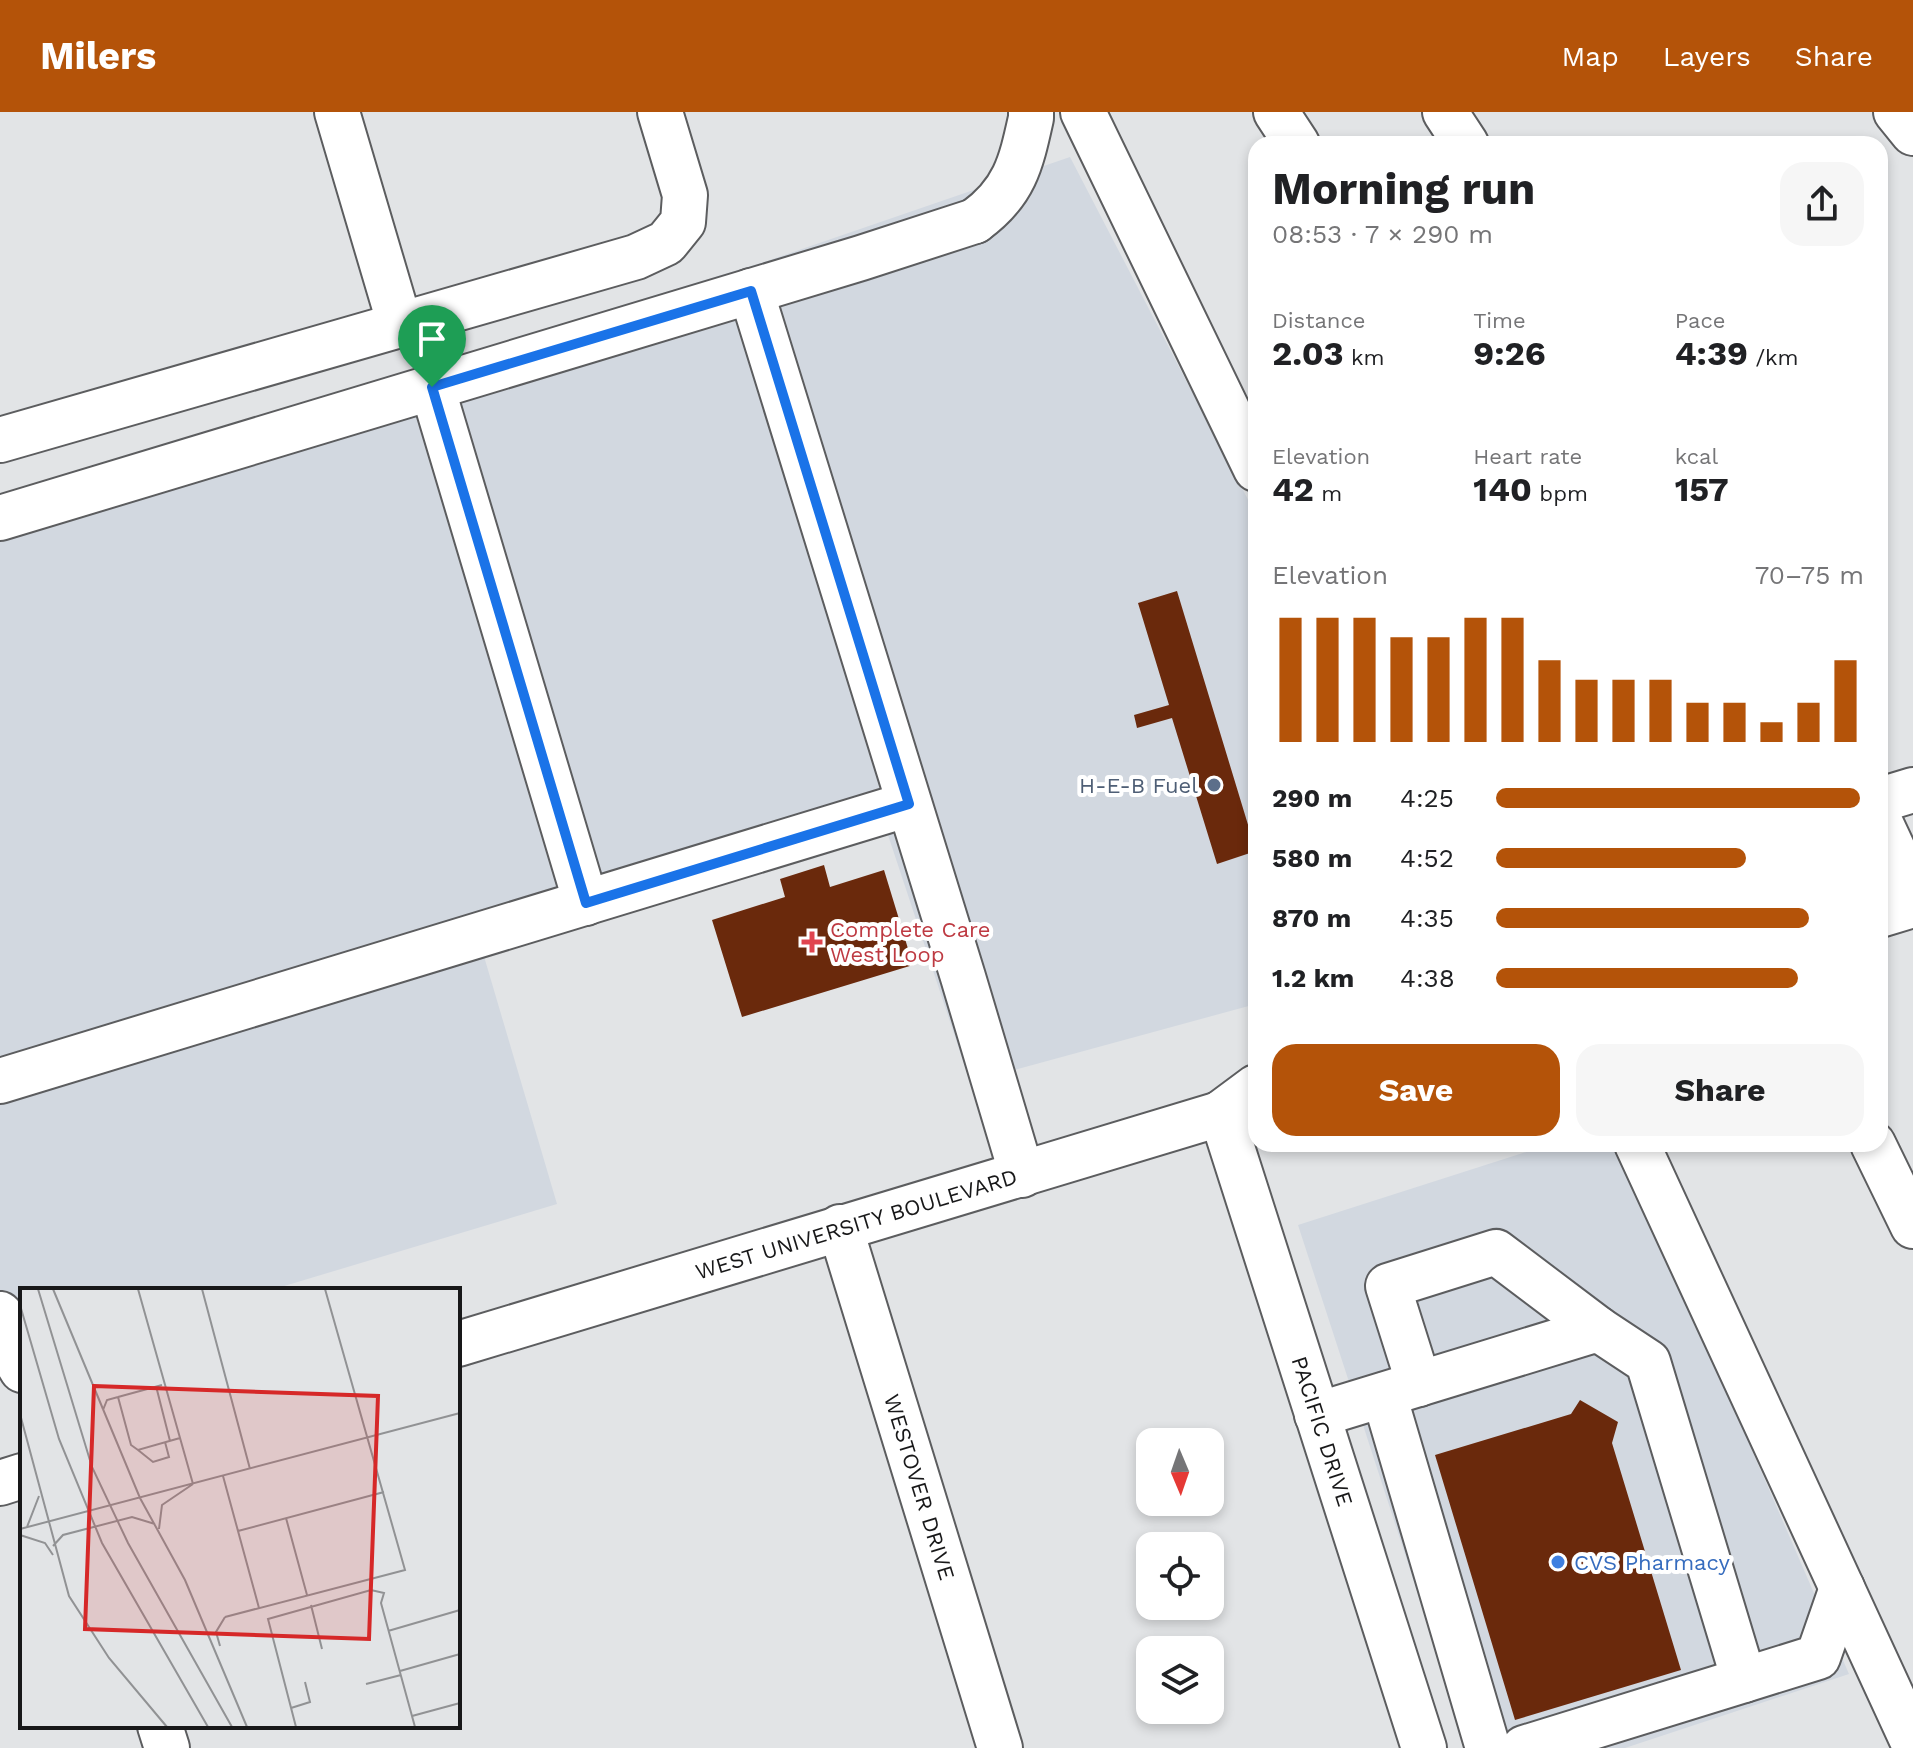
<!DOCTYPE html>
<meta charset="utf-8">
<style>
:root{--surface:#fff;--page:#f6f6f6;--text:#202124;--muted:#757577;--accent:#b45309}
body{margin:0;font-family:"Work Sans",sans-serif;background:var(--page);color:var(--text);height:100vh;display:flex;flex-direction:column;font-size:30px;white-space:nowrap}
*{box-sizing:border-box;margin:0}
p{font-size:26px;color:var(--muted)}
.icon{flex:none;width:44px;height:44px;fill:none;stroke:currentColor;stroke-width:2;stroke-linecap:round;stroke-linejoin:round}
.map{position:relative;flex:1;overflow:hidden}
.drawer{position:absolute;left:1248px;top:24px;width:640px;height:1016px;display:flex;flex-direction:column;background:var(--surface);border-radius:24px;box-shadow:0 4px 12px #0003}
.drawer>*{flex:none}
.needle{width:52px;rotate:178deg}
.tools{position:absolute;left:1136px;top:1316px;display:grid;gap:16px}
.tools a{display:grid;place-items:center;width:88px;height:88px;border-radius:16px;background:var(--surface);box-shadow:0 4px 12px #0003;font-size:40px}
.pin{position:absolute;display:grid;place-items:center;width:68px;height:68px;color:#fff;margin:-82px -34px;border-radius:50% 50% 50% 0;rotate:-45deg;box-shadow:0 0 8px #0007}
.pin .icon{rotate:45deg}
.round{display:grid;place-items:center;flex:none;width:84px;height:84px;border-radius:24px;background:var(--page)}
.head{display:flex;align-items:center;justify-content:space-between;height:136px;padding:0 24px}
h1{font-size:44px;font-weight:700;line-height:60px}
.figures{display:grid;grid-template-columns:repeat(3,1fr);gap:12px;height:136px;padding:8px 24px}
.figures div{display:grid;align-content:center}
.figures b{font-size:34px;font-weight:700}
.figures small{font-size:22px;font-weight:400}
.figures p{font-size:22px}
.chart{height:224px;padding:16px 24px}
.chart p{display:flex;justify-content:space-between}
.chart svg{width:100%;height:144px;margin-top:8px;stroke:var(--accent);stroke-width:6}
.cta{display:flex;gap:16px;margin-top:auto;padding:16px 24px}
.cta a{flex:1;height:92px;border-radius:24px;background:var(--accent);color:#fff;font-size:32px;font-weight:700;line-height:92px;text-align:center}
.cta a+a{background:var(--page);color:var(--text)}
ul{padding:0 24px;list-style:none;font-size:26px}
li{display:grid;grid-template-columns:128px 96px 1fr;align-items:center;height:60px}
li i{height:20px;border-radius:10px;background:var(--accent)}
header{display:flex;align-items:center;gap:48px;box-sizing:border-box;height:112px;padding:0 40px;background:var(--accent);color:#fff}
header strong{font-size:38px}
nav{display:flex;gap:44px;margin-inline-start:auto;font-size:28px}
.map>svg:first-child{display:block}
.built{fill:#d2d8e0}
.building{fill:#6a290c}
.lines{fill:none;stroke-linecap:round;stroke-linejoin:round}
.minor-casing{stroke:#5c5d5f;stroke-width:48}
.major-casing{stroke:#5c5d5f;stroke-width:48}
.highway-casing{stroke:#5c5d5f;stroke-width:48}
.minor{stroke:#fff;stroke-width:44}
.major{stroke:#fff;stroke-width:44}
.highway{stroke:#fff;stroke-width:44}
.route-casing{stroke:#fff;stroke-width:16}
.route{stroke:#1a73e8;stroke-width:10}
.service-dot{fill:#5c6f8a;stroke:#fff;stroke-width:3}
.health-dot{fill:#e0444e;stroke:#fff;stroke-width:3}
.shop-dot{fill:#3f7fe0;stroke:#fff;stroke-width:3}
.labels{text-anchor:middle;stroke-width:8;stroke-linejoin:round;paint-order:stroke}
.service-label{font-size:22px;fill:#4e5e75;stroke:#fff;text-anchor:end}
.health-label{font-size:22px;fill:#be3a42;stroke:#fff;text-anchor:start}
.street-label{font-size:22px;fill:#181819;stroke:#fff}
.shop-label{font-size:22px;fill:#366cbe;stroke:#fff;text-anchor:start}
.inset-road{fill:none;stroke:#919294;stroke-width:2}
.view{fill:#d62828;fill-opacity:0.15;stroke:#d62828;stroke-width:4}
.inset-edge{fill:none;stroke:#181819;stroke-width:4}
</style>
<header>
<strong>Milers</strong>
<nav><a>Map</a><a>Layers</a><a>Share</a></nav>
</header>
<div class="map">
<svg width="1913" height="1636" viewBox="0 0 1913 1636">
<rect width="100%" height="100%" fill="#e2e4e6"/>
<path class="built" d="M1070 45 1256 403V892L970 970 888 723 483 841 557 1092 271 1178H22V1253L0 1260V383L767 149Z
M1551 1032H1593L1623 1040 1849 1562 1625 1636H1468L1298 1113Z"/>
<path class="building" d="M1177 479 1256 739 1217 752 1172 606 1137 616 1134 603 1169 593 1138 491Z
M824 753 830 775 884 758 913 853 742 905 712 808 785 785 780 767Z
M1580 1288 1618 1310 1612 1331 1681 1558 1515 1608 1435 1343 1571 1302Z"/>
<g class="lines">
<defs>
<g id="minor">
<path d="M337 0 400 213"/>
<path d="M751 179 963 865 1022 1063"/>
<path d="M432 275 586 791"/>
<path d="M0 328 636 145 666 131 683 110 685 83 660 0"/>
<path d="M0 406 861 146 975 109"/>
<path d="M0 969 909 692"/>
<path id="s1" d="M1221 1001 1424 1636"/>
<path id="s2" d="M840 1115 1000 1636"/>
<path d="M0 1202 12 1242 22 1258"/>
<path d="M1419 1272 1388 1174 1496 1140 1598 1217"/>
<path d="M1384 1283 1488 1636"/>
<path d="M1317 1303 1598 1217 1648 1250 1744 1568 1818 1545 1842 1476"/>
<path d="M160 1614 167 1636"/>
<path d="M1524 1636 1744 1568"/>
</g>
<g id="major">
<path d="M1880 803 1913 793"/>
<path id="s3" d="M458 1232 1256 991"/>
<path d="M0 1371 22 1364"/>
</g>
<path id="highway" d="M1083 0 1256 357
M1276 0 1297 32
M1445 0 1466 32
M1896 0 1913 21
M975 109C1015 80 1021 51 1031 6V0
M1880 688 1913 678
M1880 710 1913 780
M1221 1001 1256 975
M1637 1032 1913 1630
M1873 1032 1913 1114"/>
</defs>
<use href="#minor" class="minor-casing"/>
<use href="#major" class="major-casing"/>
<use href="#highway" class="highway-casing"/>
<use href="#minor" class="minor"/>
<use href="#major" class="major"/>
<use href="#highway" class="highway"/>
</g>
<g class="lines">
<defs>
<path id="route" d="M751 179 909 692 586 791 432 275Z"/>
</defs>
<use href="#route" class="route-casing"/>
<use href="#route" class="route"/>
</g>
<circle class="service-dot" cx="1214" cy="673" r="8"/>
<path class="health-dot" d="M808 818h8v8h8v8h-8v8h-8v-8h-8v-8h8z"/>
<circle class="shop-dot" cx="1558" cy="1450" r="8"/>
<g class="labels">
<g class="service-label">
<text x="1198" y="681">H-E-B Fuel</text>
</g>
<g class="health-label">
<text x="830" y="825">Complete Care<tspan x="830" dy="25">West Loop</tspan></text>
</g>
<g class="street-label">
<text dy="8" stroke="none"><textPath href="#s3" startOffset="416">WEST UNIVERSITY BOULEVARD</textPath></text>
<text dy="8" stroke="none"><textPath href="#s1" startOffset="334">PACIFIC DRIVE</textPath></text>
<text dy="8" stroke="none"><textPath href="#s2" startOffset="272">WESTOVER DRIVE</textPath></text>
</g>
<g class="shop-label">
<text x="1574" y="1458">CVS Pharmacy</text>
</g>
</g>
<g transform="translate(20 1176)">
<rect width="440" height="440" fill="#e2e4e6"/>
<path class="inset-road" d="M18 1 72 179 108 255 212 439M33 1 120 210 165 292 227 439M118 1 173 196M182 1 230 181M0 17 39 151 82 255 188 439M136 98 150 153M98 109 142 97M83 122 87 112 98 109 111 157 118 162 160 150M0 126 49 308 89 370 147 439M118 162 133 174 149 169 145 154M203 188 239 320M266 230 287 307M7 239 19 208M0 241 440 125M139 241 142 217 173 196M218 243 364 204M0 247 25 255 33 267M33 258 43 247 112 229 135 236M291 317 302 361M205 329 385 282 305 1M368 343 440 322M200 358 196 344 205 329M380 383 440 366M346 396 381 387M271 420 290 414 285 394M392 428 440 415M276 439 248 331 351 302 364 305 361 315 395 439"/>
<path class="view" d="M74 98 358 108 349 351 65 341Z"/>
<rect width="440" height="440" class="inset-edge"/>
</g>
</svg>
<div class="tools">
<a><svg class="needle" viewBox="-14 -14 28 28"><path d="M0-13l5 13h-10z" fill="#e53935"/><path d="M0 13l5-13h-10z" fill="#757577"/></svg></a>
<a><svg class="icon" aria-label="locate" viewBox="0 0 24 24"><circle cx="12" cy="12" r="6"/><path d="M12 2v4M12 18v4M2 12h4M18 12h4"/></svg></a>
<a><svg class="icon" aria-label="layers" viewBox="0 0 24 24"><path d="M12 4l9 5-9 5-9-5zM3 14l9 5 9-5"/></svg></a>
</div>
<div class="pin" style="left:432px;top:275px;background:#1e9e55"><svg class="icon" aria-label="arrive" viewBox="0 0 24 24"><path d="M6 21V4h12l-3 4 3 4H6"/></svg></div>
<section class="drawer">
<div class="head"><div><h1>Morning run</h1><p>08:53 · 7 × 290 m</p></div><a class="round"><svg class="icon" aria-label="share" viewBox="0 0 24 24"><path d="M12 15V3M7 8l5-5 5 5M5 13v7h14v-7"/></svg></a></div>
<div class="figures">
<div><p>Distance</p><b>2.03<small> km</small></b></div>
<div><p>Time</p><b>9:26</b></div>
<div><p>Pace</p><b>4:39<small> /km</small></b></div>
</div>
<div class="figures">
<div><p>Elevation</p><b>42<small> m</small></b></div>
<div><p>Heart rate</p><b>140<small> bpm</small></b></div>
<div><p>kcal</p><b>157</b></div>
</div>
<div class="chart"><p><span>Elevation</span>70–75 m</p>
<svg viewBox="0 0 160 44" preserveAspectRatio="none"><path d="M5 44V6M15 44V6M25 44V6M35 44V12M45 44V12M55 44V6M65 44V6M75 44V19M85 44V25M95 44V25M105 44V25M115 44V32M125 44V32M135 44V38M145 44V32M155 44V19"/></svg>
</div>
<ul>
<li><b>290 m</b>4:25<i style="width:99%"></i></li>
<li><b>580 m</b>4:52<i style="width:68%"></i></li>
<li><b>870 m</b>4:35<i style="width:85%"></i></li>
<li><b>1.2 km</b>4:38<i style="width:82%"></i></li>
</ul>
<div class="cta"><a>Save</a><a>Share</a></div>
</section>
</div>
